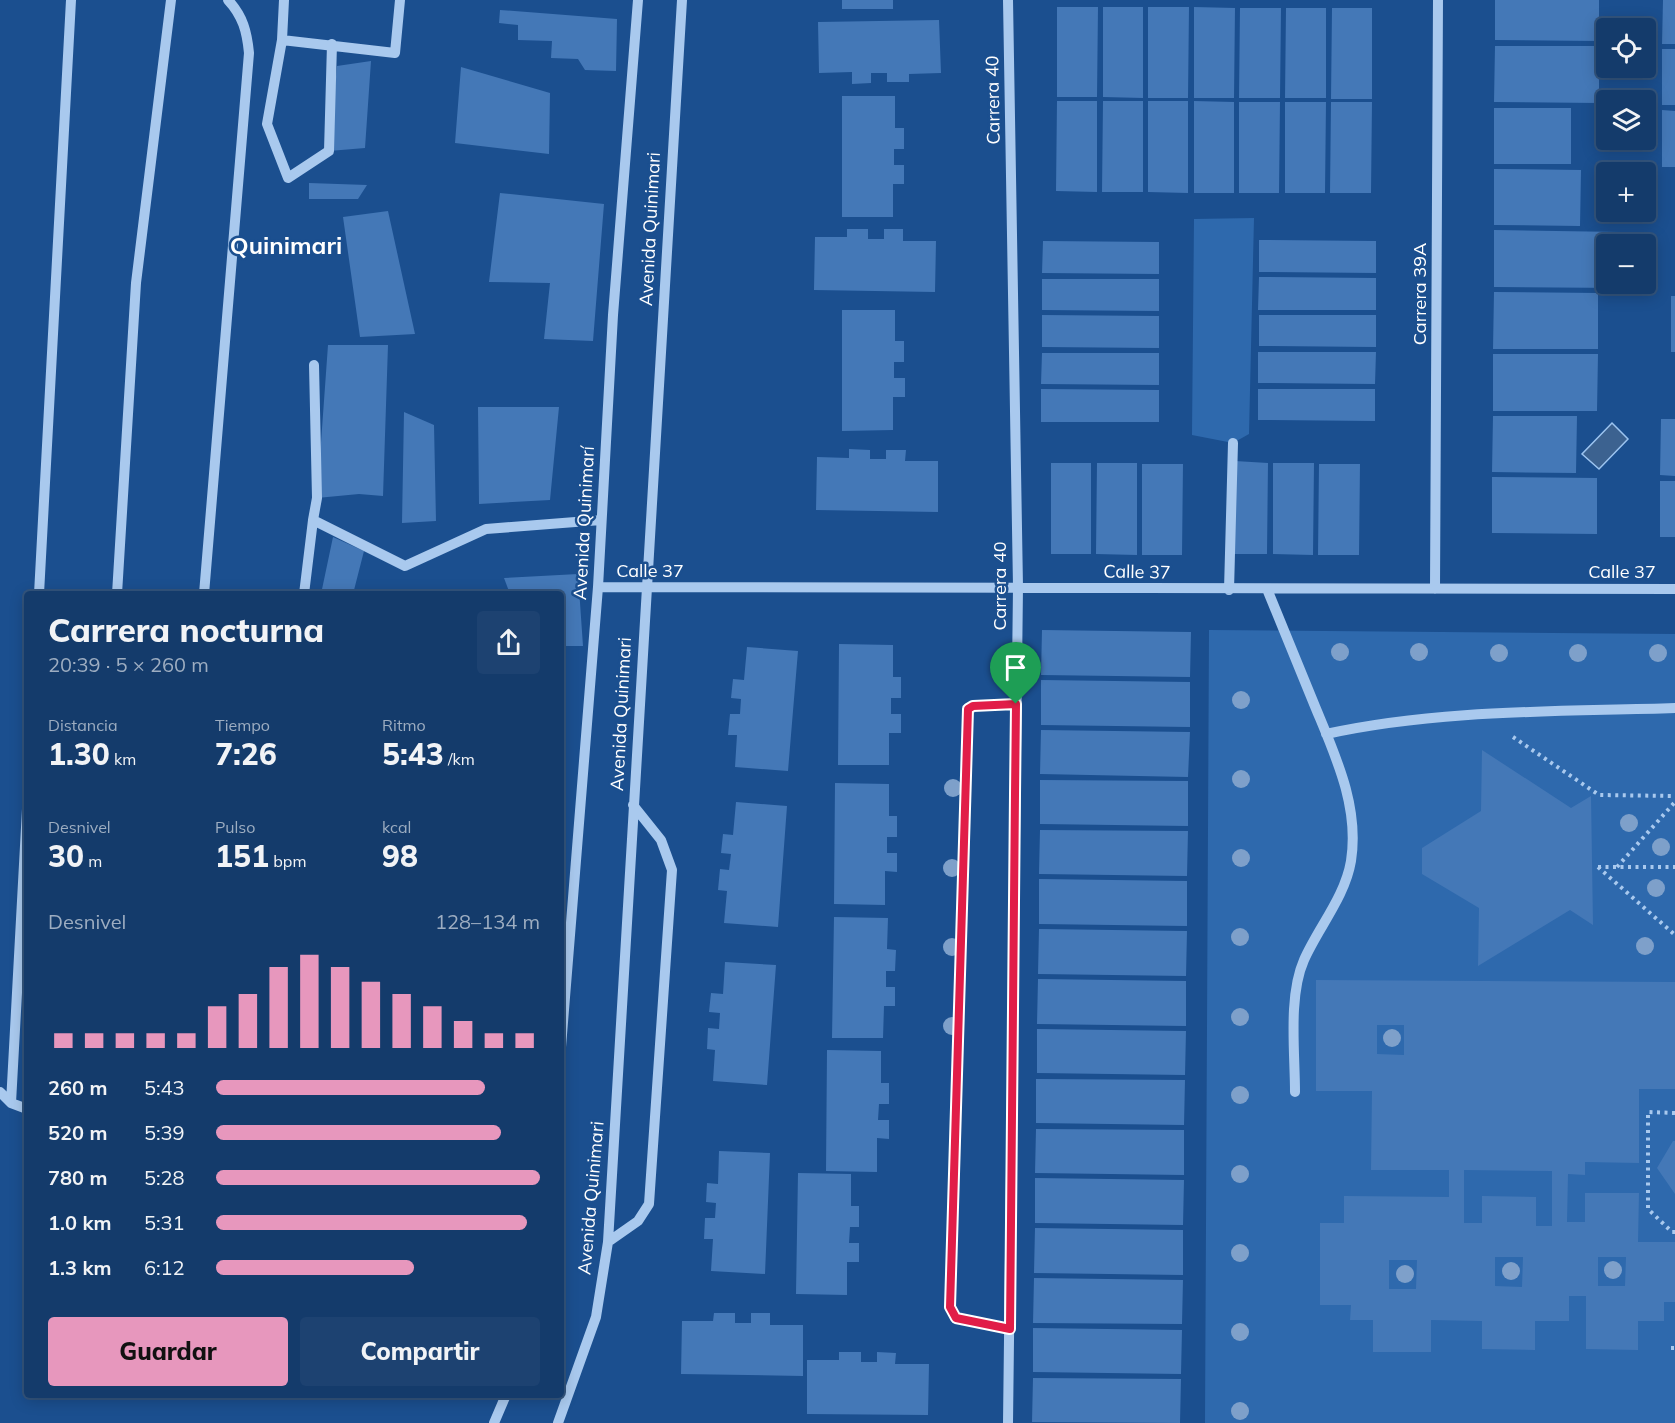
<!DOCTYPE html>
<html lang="es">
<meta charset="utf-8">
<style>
:root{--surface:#143b6b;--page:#1d4271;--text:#f1f3f6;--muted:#9dadc1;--line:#33557e;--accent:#e797bd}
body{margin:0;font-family:Mulish,sans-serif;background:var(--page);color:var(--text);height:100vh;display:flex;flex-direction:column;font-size:22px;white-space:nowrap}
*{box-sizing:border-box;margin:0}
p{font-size:20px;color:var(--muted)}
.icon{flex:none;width:33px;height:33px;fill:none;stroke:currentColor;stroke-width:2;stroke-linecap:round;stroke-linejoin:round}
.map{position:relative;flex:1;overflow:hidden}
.details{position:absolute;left:24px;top:591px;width:540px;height:807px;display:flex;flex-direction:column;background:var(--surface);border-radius:6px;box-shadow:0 3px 15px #0003,0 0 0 2px var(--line)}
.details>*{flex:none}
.fabs{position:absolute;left:1596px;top:18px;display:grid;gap:12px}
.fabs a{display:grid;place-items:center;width:60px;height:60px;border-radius:6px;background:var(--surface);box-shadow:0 3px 15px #0003,0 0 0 2px var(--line);font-size:30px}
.pin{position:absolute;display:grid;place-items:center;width:51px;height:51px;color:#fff;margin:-62px -26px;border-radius:50% 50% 50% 0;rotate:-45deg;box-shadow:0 0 6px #0007}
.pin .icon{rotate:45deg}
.round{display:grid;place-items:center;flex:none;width:63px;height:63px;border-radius:6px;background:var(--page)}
.headline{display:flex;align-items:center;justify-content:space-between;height:102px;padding:0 24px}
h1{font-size:33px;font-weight:800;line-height:45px}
.stats{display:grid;grid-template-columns:repeat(3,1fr);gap:9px;height:102px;padding:6px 24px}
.stats div{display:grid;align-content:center}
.stats b{font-size:30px;font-weight:800}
.stats small{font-size:16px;font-weight:400}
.stats p{font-size:16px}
.chart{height:168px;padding:12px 24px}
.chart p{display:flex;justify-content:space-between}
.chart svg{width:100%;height:108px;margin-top:6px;stroke:var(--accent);stroke-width:6}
.primary-button{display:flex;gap:12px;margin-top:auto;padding:12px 24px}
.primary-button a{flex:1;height:69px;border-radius:6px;background:var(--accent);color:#111;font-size:24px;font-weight:800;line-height:69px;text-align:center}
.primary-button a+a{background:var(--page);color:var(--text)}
ul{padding:0 24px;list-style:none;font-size:20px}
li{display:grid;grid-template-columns:96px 72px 1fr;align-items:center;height:45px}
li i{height:15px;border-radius:8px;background:var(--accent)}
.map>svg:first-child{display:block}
.green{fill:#2e69ad}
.water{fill:#3c6290;stroke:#9cc4f0;stroke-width:1.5}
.building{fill:#4478b7;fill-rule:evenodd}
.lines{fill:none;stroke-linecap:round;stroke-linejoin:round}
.path{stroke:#a9c9ee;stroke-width:4;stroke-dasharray:3 4.5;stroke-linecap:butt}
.minor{stroke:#a9c9ee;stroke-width:10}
.tree{fill:#7ea0ca}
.route-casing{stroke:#fff;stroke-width:12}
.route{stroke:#e11d48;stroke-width:8}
.labels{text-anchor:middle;stroke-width:5;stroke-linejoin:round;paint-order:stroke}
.street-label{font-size:18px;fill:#fff;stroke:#1b4f8f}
.district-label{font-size:24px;font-weight:bold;fill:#fff;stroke:#1b4f8f}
</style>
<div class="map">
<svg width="1675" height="1423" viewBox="0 0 1675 1423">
<rect width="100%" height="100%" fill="#1b4f8f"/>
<path class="green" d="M1254 218 1249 434 1233 443 1192 435 1194 219Z
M1209 630 1675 634V1423H1205Z"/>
<path class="water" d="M1612 423 1628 439 1599 469 1582 454Z"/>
<path class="building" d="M842 0H893V9H842Z
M1495 0H1599V41L1495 40Z
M1663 0H1675V44H1662Z
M1057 7H1098L1097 97H1057Z
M1103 7H1143V98L1103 97Z
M1148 7H1189L1188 98H1148Z
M1194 7 1235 8 1234 98H1194Z
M1240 8H1281L1280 98H1239Z
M1286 8H1326V98H1285Z
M1332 8H1372V99H1331Z
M500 10 617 19 616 71 585 70 578 59 551 58 552 41 518 40V25L499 23Z
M939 20 941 73 909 74V82H887V73H871V83L852 84V72L819 73 818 22Z
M1495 46H1599V103L1494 102Z
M1662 49H1675V105H1662Z
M371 61 365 148 329 151 337 66Z
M461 67 550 93 549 154 455 143Z
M842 96H895V128H904V149H894V165H904V184H893V217H842Z
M1057 101H1097V192L1056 191Z
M1103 101H1143V192H1102Z
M1148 101H1188V193L1148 192Z
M1194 101 1234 102V193H1194Z
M1239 102H1280L1279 193H1239Z
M1285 102H1326L1325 193H1285Z
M1331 102H1372L1371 193H1330Z
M1494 108H1571V164H1494Z
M1662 110 1675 111V167H1662Z
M1494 169 1581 170 1580 226 1494 225Z
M309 183 367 185 358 199H309Z
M500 193 604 204 593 341 544 339 550 283 489 282Z
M388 211 415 334 360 337 343 217Z
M847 229H868V239H884V229H903V241H936L935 292 814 290 815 237H847Z
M1494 230 1621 232V244H1606V284H1621V288L1494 287Z
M1259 240 1376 241V273L1259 272Z
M1043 241 1159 242V274L1042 273Z
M1259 277 1376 278V310H1258Z
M1042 279H1159V311L1042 310Z
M1494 292 1598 293V349H1493Z
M1671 296H1675V352H1671Z
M842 310H895V341H904V362H894V378H905V397H893V430L842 431Z
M1042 315 1159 316V348L1042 347Z
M1259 315H1376V347L1259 346Z
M328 345H388L383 496 359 494 317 498Z
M1258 352H1376L1375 384 1258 383Z
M1042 353H1159V385L1041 384Z
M1493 354H1598L1597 411H1493Z
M1041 389 1159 390V422H1041Z
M1258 389H1375V421L1258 420Z
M478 407H559L550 500 479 504Z
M404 412 434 425 436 521 402 523Z
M1493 416H1577L1576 473 1492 472Z
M1661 419H1675V476L1660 475Z
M849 449 870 450V459H886V450H906L905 461H938V512L816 510 817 457 849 458Z
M1235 461 1268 463 1267 554H1233Z
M1051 463H1091V554H1051Z
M1097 463H1137V555L1096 554Z
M1273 463H1314L1313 555 1273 554Z
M1142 464H1183L1182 555H1142Z
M1319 464H1360L1359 555H1318Z
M1492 477 1597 478V534L1492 533Z
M1660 481H1675V537H1660Z
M333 537 364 551 353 594H321Z
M578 574 583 646H561V594H510L504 578Z
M1042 630 1191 632 1190 677 1041 675Z
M839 644 893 645V677H901V698H891V714H901V733H889V765H838Z
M747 647 798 651 788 771 735 767 737 735H728L730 714H740L741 699 731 698 733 679 744 680Z
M1041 680 1190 682V727L1041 725Z
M1041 730 1190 732 1188 777 1040 774Z
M561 742H565L563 810H561Z
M1482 750 1571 808 1591 796 1593 925 1570 910 1478 966 1479 908 1422 874V848L1481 811Z
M1040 780 1188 781V826L1040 824Z
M835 783 889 784V816H897V837H887V853H897V872L885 871V905L834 904Z
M736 802 787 806 778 927 724 923 727 891 718 890 720 869 729 870 731 854 721 853 723 834 733 835Z
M1040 830 1188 831 1187 876 1039 874Z
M1039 879 1187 881V926L1039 924Z
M834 917 888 918 887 949 896 950 895 971H886V987H895V1006H884L883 1038H832Z
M1039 929 1187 931 1186 976 1038 974Z
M725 962 776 965 767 1085 713 1081 715 1050 707 1049 708 1028 719 1029 720 1013 709 1012 711 993 723 994Z
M1038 979 1186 981V1026L1037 1024Z
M1316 980 1675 982V1089H1639V1163L1585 1162V1175L1568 1174 1567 1222H1585V1193H1639L1638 1242H1675V1302H1664V1321H1638V1350L1586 1349V1296H1569V1321H1535V1350L1482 1349V1321L1431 1320V1352H1373V1320H1350L1351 1305H1320V1223H1344V1196L1449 1197V1170H1371L1372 1091H1316ZM1377 1025H1404V1055L1377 1054ZM1464 1170 1552 1171V1226H1536V1197L1482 1196V1223H1464ZM1495 1257H1523L1522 1287 1495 1286ZM1598 1257H1626L1625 1286H1598ZM1389 1260H1417L1416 1289H1389Z
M1037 1029 1186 1031 1185 1075 1037 1073Z
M827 1050 881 1051V1083H889V1104H879L878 1120H889V1139L877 1138V1172L826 1171Z
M1036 1079 1185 1080 1184 1125 1036 1123Z
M1036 1129 1184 1130V1175L1035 1173Z
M1673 1141H1675V1194L1657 1168Z
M719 1151 770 1153 765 1274 711 1271 713 1239H704L705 1218H715L716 1203 706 1202 707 1183 718 1184Z
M798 1173 851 1174V1206H859V1227H850L849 1243H859V1262H847V1295L796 1294Z
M1035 1178 1184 1180 1183 1225 1035 1223Z
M1035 1228 1183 1230V1275L1034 1273Z
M1034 1278 1183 1280 1182 1324 1033 1323Z
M714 1313H735V1323H751V1313H770V1325H803V1376L681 1374 682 1321H713Z
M1033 1328 1182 1330 1181 1374 1033 1372Z
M839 1352H861V1362H877V1352L896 1353 895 1364H929L928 1415 807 1414V1360H839Z
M1033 1378 1181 1379 1180 1423 1032 1422Z"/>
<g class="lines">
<path class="path" d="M1513 737 1599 795 1675 796
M1598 867 1675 935
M1598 867H1675
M1617 867 1675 802
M1675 1113 1648 1112V1209L1672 1232H1675
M1671 1348H1675"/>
<path class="minor" d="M284 0 282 40 395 53 400 0
M282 40 267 124 288 178 329 151 332 44
M314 365 317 498 313 520 405 566 486 529 601 520
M598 587 1675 589
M1267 589C1282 626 1297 663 1312 699 1333 751 1360 804 1351 861 1345 897 1318 928 1304 960 1288 996 1295 1053 1295 1092
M1435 589 1438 0
M1229 590 1233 443
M39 594 71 0
M117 594 136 283 171 0
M204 594 249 53C247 32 243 16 228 0
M304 594 313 520
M1326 734C1440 709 1559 712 1675 708
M561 1047 598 587 613 315 638 0
M0 1092 11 1103 27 1109
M11 1103 27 809
M608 1242 638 1221 649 1204 672 870 661 840 633 805
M1010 1329 956 1318 950 1307 968 709 973 706 1016 704
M494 1423 506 1395
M558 1423 596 1317 608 1242 682 0
M1008 1423 1018 587 1008 0"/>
</g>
<g class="tree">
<circle cx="1340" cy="652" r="9"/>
<circle cx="1419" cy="652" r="9"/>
<circle cx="1499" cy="653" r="9"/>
<circle cx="1578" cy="653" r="9"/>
<circle cx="1658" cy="653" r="9"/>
<circle cx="1241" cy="700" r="9"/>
<circle cx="1241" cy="779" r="9"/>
<circle cx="953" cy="788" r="9"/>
<circle cx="1629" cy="823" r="9"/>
<circle cx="1661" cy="847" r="9"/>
<circle cx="1241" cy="858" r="9"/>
<circle cx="952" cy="868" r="9"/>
<circle cx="1656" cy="888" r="9"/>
<circle cx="1240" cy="937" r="9"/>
<circle cx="1645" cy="946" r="9"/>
<circle cx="952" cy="947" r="9"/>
<circle cx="1240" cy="1017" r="9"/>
<circle cx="952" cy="1026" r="9"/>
<circle cx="1392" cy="1038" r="9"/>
<circle cx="1240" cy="1095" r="9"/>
<circle cx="1240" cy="1174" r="9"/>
<circle cx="1240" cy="1253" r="9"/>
<circle cx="1613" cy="1270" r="9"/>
<circle cx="1511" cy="1271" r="9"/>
<circle cx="1405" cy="1274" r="9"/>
<circle cx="1240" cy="1332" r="9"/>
<circle cx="1240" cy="1411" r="9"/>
</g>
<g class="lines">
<defs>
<path id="route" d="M1016 704 1015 794 1010 1329 956 1318 950 1307 968 709 973 706Z"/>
</defs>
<use href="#route" class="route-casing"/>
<use href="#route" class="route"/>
</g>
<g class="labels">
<g class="street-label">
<text transform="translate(993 100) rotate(-91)" y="6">Carrera 40</text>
<text transform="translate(650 229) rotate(-87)" y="6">Avenida Quinimari</text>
<text transform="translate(1420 294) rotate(-90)" y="6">Carrera 39A</text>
<text transform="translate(584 523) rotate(-87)" y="6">Avenida Quinimarí</text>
<text x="650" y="577">Calle 37</text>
<text transform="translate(1137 572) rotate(1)" y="6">Calle 37</text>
<text x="1622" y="578">Calle 37</text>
<text transform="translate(1000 586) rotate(-90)" y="6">Carrera 40</text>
<text transform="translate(621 714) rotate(-87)" y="6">Avenida Quinimari</text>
<text transform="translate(591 1198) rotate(-85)" y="6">Avenida Quinimari</text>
</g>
<g class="district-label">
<text x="286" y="254">Quinimari</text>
</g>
</g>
</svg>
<div class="fabs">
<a><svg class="icon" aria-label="locate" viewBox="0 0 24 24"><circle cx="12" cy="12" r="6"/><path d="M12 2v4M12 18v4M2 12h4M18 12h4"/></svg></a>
<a><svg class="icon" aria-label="layers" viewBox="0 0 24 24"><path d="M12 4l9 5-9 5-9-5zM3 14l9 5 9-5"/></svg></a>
<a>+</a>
<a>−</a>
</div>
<div class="pin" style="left:1016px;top:704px;background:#1e9e55"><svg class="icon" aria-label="arrive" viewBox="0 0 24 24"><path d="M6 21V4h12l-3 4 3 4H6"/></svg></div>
<section class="details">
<div class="headline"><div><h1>Carrera nocturna</h1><p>20:39 · 5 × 260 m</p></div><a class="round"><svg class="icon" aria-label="share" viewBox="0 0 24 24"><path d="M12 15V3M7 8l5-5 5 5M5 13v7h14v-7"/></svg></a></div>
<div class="stats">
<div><p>Distancia</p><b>1.30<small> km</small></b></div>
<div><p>Tiempo</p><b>7:26</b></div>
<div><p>Ritmo</p><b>5:43<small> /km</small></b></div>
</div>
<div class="stats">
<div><p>Desnivel</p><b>30<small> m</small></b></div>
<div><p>Pulso</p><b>151<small> bpm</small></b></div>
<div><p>kcal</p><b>98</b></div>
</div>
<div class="chart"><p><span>Desnivel</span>128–134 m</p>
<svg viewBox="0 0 160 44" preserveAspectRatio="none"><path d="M5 44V38M15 44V38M25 44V38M35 44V38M45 44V38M55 44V27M65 44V22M75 44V11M85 44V6M95 44V11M105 44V17M115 44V22M125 44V27M135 44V33M145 44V38M155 44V38"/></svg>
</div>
<ul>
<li><b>260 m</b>5:43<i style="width:83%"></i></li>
<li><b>520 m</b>5:39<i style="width:88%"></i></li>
<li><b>780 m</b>5:28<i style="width:100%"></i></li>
<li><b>1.0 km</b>5:31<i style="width:96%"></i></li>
<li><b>1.3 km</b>6:12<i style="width:61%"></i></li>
</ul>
<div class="primary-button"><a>Guardar</a><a>Compartir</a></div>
</section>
</div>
